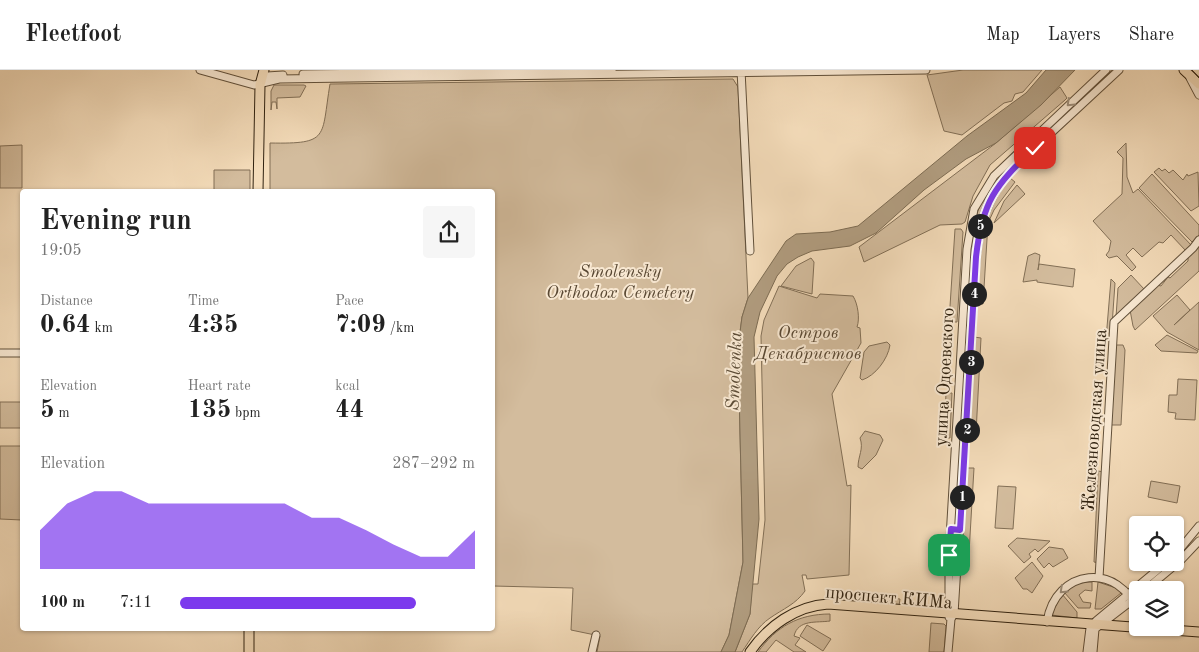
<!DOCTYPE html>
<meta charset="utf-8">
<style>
:root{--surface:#fff;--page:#f6f6f6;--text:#222;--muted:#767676;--line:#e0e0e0;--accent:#7c3aed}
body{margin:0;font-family:"Old Standard TT",serif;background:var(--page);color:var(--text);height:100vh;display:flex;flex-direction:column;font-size:19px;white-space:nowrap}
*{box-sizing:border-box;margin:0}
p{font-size:16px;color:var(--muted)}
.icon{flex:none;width:28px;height:28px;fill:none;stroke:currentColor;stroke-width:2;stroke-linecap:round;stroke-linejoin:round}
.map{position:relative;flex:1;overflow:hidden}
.side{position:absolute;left:20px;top:119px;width:475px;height:442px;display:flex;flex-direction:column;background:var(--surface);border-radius:5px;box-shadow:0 1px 4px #0004}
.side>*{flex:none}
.buttons{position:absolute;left:1129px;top:446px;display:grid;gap:10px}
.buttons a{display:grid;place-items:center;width:55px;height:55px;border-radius:5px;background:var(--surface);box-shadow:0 1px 4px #0004;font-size:25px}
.pin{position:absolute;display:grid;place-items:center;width:42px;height:42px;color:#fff;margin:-21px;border-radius:10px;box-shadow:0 2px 8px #0006}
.km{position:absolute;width:25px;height:25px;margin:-12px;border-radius:50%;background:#222;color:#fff;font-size:14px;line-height:25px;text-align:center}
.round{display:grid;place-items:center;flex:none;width:52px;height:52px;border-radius:5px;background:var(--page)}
.summary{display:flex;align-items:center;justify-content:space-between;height:85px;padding:0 20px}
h1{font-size:28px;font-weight:800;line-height:38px}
.figures{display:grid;grid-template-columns:repeat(3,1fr);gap:8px;height:85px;padding:5px 20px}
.figures div{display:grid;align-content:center}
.figures b{font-size:25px;font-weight:800}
.figures small{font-size:14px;font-weight:400}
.figures p{font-size:14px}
.chart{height:140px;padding:10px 20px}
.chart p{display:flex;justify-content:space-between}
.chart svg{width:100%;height:90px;margin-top:5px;fill:var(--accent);opacity:.7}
ul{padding:0 20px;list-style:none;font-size:16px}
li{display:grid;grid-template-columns:80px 60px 1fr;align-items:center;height:38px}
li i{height:12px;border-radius:6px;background:var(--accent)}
header{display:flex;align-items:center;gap:30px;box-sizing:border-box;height:70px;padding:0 25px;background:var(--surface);border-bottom:1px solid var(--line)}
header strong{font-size:24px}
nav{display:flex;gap:28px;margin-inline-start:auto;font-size:18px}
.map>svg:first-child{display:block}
.green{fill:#d3bc9d;stroke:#826f56}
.water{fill:#b19d80;stroke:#7d6c53}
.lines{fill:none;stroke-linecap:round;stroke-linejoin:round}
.minor-casing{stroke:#61503a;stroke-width:9}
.major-casing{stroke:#302210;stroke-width:11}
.minor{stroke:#f8e8d2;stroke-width:7}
.major{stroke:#f4dcba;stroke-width:9}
.tram{stroke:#302210;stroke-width:1}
.oneway{stroke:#9e8f7b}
.route-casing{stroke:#fff;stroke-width:10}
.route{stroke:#7c3aed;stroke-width:6}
.labels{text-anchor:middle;stroke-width:4;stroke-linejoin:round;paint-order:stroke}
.park-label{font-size:18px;font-style:italic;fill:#594833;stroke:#f8e8d2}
.street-label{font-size:18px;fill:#302210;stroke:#f8e8d2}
.water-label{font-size:19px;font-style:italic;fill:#5d4d37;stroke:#f8e8d2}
</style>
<header>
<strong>Fleetfoot</strong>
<nav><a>Map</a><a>Layers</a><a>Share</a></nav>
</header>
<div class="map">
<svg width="1199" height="582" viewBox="0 0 1199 582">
<rect width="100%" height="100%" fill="#f4dcba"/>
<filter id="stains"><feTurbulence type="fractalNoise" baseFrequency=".004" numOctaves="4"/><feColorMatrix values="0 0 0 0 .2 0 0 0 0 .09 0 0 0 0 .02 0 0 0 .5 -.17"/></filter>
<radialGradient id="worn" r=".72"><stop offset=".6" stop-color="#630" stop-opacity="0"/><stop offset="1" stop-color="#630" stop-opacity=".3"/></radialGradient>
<path class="green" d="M963 0H1042L1023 22 1015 24 1012 31 1004 33 962 65 944 61 927 5Z
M1112 0 1007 99 985 130 974 160 965 255 970 179 977 143 983 129 1007 97Z
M733 9 738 17 748 228 742 247 738 277 743 492 729 565 721 582H597L600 566 571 560 573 518 493 516 492 121H270V73C330 74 321 68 330 14Z
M274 15H304L306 16 300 27 277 28V39L276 32H272L271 40V21Z
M1060 17 1067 28 1065 30 990 95 973 126 965 152 962 154 940 155 864 192 859 177 996 73Z
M1126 73 1127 107 1133 123 1138 119 1192 176 1186 181 1171 165 1163 173 1159 172 1142 187 1133 178 1126 185 1136 197 1132 201 1117 186 1109 188 1106 185 1109 181 1111 171 1093 151 1122 124 1123 88 1117 82Z
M22 75V118H0V76Z
M1159 98 1162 101 1165 99 1169 103 1173 100 1183 110 1187 104 1188 106 1198 102 1199 136 1191 141 1154 102Z
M214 100H250V121H214Z
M1152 104 1199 155V165L1192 172 1139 118Z
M1010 108 1015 112 994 140 988 153 983 234H977C979 183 977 150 1010 108Z
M1017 115 1025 124 994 153 1004 131Z
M955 159H961L963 162 957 252H949Z
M1199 172V201L1135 260 1133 256 1130 240 1157 215 1161 216 1168 207 1170 208 1188 191V186Z
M1035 183 1040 185 1038 200 1039 194 1075 199 1073 217 1037 212V210L1023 212 1028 186Z
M811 188 814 192 812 224 781 216 796 196Z
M1131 205 1144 219 1116 247 1118 218Z
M1111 209 1115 213 1111 270 1106 269Z
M779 216 817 228 820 224 853 226C858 234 860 249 857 257L860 258 861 273 832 324 847 416 851 415 849 505 807 509 806 505H802L805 521C796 534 783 539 770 548 758 556 750 570 742 582H735L750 544 752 514H758L765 450 761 266 764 250Z
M1177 225 1190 240 1174 255 1199 232V280L1167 262 1153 246Z
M1167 265 1198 281 1197 283 1161 281 1155 275Z
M974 267 981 268 976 363H968Z
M887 272 890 275C888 289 875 306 862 310L860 308 864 282 869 276Z
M1114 275H1123L1125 280 1121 355H1110Z
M1178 309 1197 310 1195 350 1175 349 1176 343 1168 342 1169 325H1177Z
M946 323H952L950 368H944Z
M0 332H22V358H0Z
M865 361 880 365 883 370 876 385 862 399 858 397C858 386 864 379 860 368Z
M0 376H22V450L0 449Z
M967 398H974L969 483H962Z
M1098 401 1104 402 1099 493 1094 492Z
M1151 411 1180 416 1177 433 1148 427Z
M998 416 1016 417 1013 459 995 458Z
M1017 468 1050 471 1038 482 1035 479 1029 484 1031 487 1024 493 1008 476Z
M1049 477 1063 479 1068 488 1053 497 1049 493 1044 498 1037 489Z
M1032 492 1043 506 1032 523 1027 519H1023L1015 508Z
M1087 512H1092V521L1085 520 1079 525 1083 532 1091 533 1090 538H1078L1064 522 1075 514Z
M1098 512 1116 518 1121 523 1101 539H1095Z
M1062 524 1077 542V548L1051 545Z
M852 525 900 529 899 536 852 532Z
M830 544V551C817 553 798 549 794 566L800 568 795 575 806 582H794L776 570 766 582H758C776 557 798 544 830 544Z
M931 553 944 554 946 556 944 582H929Z
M807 555 831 569 823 581 800 566Z"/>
<path class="water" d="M1046 0H1075L1041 35 996 73 966 89 924 120 876 163 850 176 812 181 798 187 787 194 777 206 760 242 754 267 759 449 750 544 735 582H721L729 565 743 492 738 277 742 247 748 228 786 171 796 164 830 162 858 156 967 66 1026 23Z"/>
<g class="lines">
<defs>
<path id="minor" d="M200 0 254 15 279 9 926 0
M741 0 750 181
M303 4 612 0
M1190 8 1199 25
M261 12 267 6 283 5
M0 283H22
M1175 485 1199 456
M1099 508 1114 252 1193 178 1199 170
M1145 520 1181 490 1199 471
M949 547V485L967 179 974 139 994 106 1106 0
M1047 552C1055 498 1120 491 1138 543
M592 582 596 565
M948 582 951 549 954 544 976 187C980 155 987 128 1009 102L1119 0
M1087 582 1090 558 1096 551 1167 492
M1093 582 1095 559 1138 526"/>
<path id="major" d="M1184 0 1199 14
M258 121 260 15 264 0
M249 582V559
M750 582C768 556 796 536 828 534L1199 562"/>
</defs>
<use href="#minor" class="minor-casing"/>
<use href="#major" class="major-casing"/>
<use href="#minor" class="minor"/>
<use href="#major" class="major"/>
<path class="tram" d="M1192 0 1199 8"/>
</g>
<defs><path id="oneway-chevron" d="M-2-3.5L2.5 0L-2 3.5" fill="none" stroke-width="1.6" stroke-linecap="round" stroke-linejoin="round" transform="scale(1.25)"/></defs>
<g class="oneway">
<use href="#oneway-chevron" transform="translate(1070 33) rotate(137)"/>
<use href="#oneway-chevron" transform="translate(1063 520) rotate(137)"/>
</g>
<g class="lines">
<defs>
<path id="route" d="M949 485 951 459 960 460 976 187C982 132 995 115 1035 78"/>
</defs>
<use href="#route" class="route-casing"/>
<use href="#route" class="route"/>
</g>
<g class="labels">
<g class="park-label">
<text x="620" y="207">Smolensky<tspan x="620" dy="21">Orthodox Cemetery</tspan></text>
<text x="808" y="268">Остров<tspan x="808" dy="21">Декабристов</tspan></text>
</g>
<g class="street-label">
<text transform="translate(944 307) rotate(-87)" y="6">улица Одоевского</text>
<text transform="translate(1094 350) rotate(-86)" y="6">Железноводская улица</text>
<text transform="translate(889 527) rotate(5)" y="6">проспект КИМа</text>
</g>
<g class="water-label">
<text transform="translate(733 301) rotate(-88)" y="7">Smolenka</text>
</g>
</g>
<rect width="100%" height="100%" filter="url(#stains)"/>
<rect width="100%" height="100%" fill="url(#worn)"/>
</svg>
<div class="buttons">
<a><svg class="icon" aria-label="locate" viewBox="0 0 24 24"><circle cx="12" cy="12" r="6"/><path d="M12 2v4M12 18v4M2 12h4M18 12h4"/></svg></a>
<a><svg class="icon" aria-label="layers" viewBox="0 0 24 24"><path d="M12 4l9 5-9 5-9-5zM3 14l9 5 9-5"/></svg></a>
</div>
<div class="pin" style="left:949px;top:485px;background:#1e9e55"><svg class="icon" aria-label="arrive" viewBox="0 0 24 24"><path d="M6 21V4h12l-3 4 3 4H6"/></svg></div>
<div class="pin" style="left:1035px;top:78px;background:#d93025"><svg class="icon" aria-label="check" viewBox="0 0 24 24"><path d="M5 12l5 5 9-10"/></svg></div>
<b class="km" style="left:962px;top:427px">1</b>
<b class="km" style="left:967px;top:360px">2</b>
<b class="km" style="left:971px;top:292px">3</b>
<b class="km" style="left:974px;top:224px">4</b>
<b class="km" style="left:980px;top:156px">5</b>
<section class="side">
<div class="summary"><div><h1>Evening run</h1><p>19:05</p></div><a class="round"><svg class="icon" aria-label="share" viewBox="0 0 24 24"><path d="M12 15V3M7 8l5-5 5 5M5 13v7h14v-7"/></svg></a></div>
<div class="figures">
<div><p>Distance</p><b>0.64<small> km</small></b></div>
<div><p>Time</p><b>4:35</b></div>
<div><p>Pace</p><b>7:09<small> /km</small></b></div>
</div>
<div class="figures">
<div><p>Elevation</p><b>5<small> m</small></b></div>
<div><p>Heart rate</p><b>135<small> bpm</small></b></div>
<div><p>kcal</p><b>44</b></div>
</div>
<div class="chart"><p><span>Elevation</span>287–292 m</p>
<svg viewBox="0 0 160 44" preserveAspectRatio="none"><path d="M0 44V25L10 12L20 6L30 6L40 12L50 12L60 12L70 12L80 12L90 12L100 19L110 19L120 25L130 32L140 38L150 38L160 25V44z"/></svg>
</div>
<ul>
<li><b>100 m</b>7:11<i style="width:80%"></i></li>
</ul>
</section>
</div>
